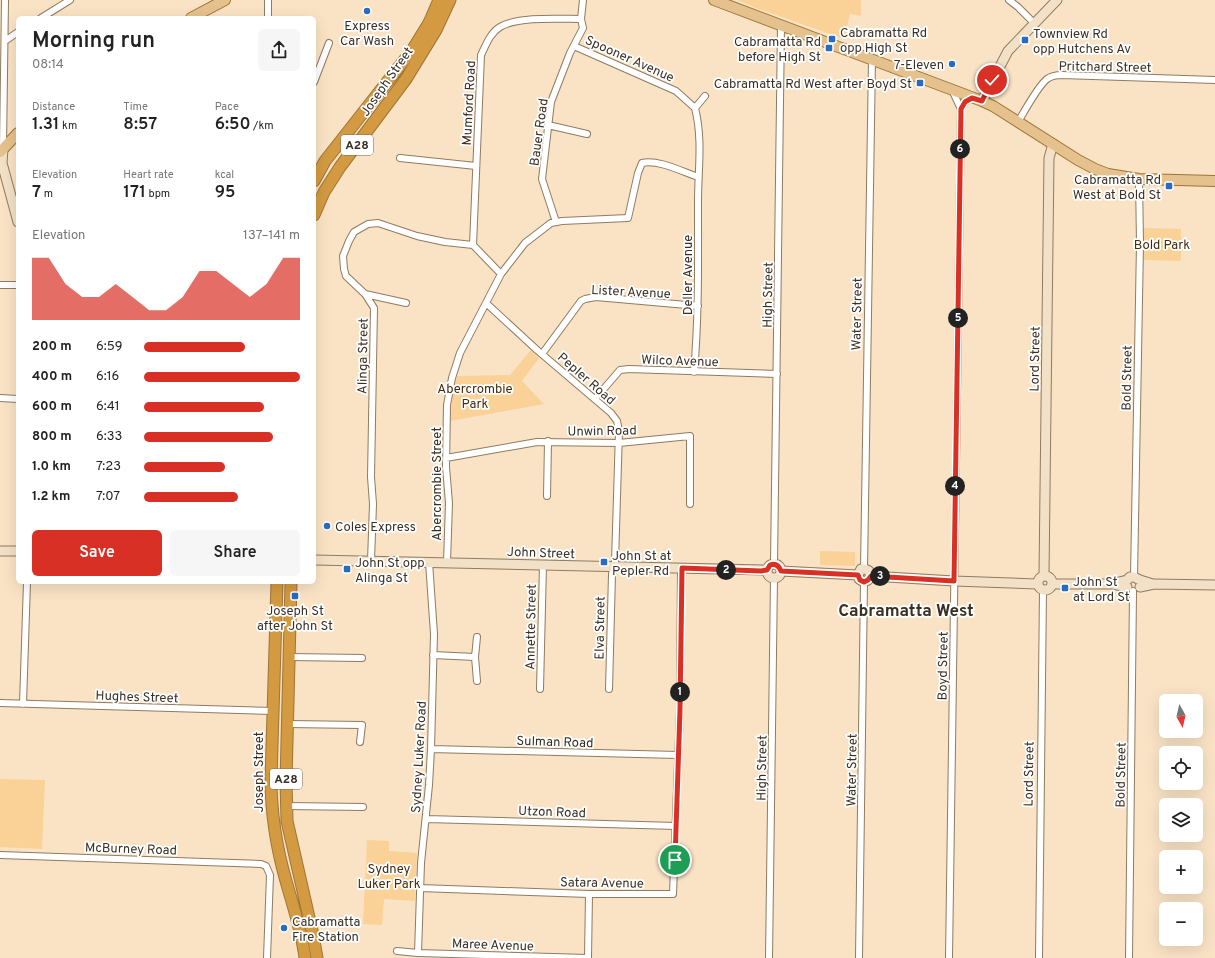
<!DOCTYPE html>
<meta charset="utf-8">
<style>
:root{--surface:#fff;--page:#f6f6f6;--text:#222;--muted:#767676;--accent:#d93025}
body{margin:0;font-family:Overpass,sans-serif;background:var(--page);color:var(--text);height:100vh;display:flex;flex-direction:column;font-size:15px;white-space:nowrap}
*{box-sizing:border-box;margin:0}
p{font-size:13px;color:var(--muted)}
.icon{flex:none;width:22px;height:22px;fill:none;stroke:currentColor;stroke-width:2;stroke-linecap:round;stroke-linejoin:round}
.map{position:relative;flex:1;overflow:hidden}
.panel{position:absolute;left:16px;top:16px;width:300px;height:568px;display:flex;flex-direction:column;background:var(--surface);border-radius:6px;box-shadow:0 4px 16px #0002}
.panel>*{flex:none}
.needle{width:26px;rotate:172deg}
.controls{position:absolute;left:1159px;top:694px;display:grid;gap:8px}
.controls a{display:grid;place-items:center;width:44px;height:44px;border-radius:6px;background:var(--surface);box-shadow:0 4px 16px #0002;font-size:20px}
.pin{position:absolute;display:grid;place-items:center;width:34px;height:34px;color:#fff;margin:-17px;border:2px solid #fff;border-radius:50%;box-shadow:0 1px 4px #0007}
.km{position:absolute;width:20px;height:20px;margin:-10px;border-radius:50%;background:#222;color:#fff;font-size:11px;line-height:20px;text-align:center}
.round{display:grid;place-items:center;flex:none;width:42px;height:42px;border-radius:6px;background:var(--page)}
.head{display:flex;align-items:center;justify-content:space-between;height:68px;padding:0 16px}
h1{font-size:22px;font-weight:600;line-height:30px}
.stats{display:grid;grid-template-columns:repeat(3,1fr);gap:6px;height:68px;padding:4px 16px}
.stats div{display:grid;align-content:center}
.stats b{font-size:17px;font-weight:600}
.stats small{font-size:11px;font-weight:400}
.stats p{font-size:11px}
.chart{height:112px;padding:8px 16px}
.chart p{display:flex;justify-content:space-between}
.chart svg{width:100%;height:72px;margin-top:4px;fill:var(--accent);opacity:.7}
.primary-button{display:flex;gap:8px;margin-top:auto;padding:8px 16px}
.primary-button a{flex:1;height:46px;border-radius:6px;background:var(--accent);color:#fff;font-size:16px;font-weight:600;line-height:46px;text-align:center}
.primary-button a+a{background:var(--page);color:var(--text)}
ul{padding:0 16px;list-style:none;font-size:13px}
li{display:grid;grid-template-columns:64px 48px 1fr;align-items:center;height:30px}
li i{height:10px;border-radius:5px;background:var(--accent)}
.map>svg:first-child{display:block}
.green{fill:#fad197}
.lines{fill:none;stroke-linecap:round;stroke-linejoin:round}
.street-casing{stroke:#8f7b60;stroke-width:8}
.secondary-casing{stroke:#8f7b60;stroke-width:11}
.primary-casing{stroke:#9d7537;stroke-width:12}
.highway-casing{stroke:#9d7537;stroke-width:13}
.street{stroke:#fff;stroke-width:6}
.secondary{stroke:#f2e1c6;stroke-width:9}
.primary{stroke:#e5c28d;stroke-width:10}
.highway{stroke:#d39a41;stroke-width:11}
.route-casing{stroke:#fff;stroke-width:8}
.route{stroke:#d93025;stroke-width:5}
.poi-dot{fill:#286cbd;stroke:#fff;stroke-width:1.5}
.labels{text-anchor:middle;stroke-width:3.5;stroke-linejoin:round;paint-order:stroke}
.shield{fill:#fff;stroke:#746e66;stroke-width:1}
.shield-label{font-size:12px;font-weight:bold;fill:#393024}
.poi-label{font-size:13px;fill:#393024;stroke:#fff;text-anchor:start}
.street-label{font-size:13px;fill:#393024;stroke:#fff}
.park-label{font-size:13px;fill:#402b0a;stroke:#fff}
.district-label{font-size:17px;font-weight:bold;fill:#393024;stroke:#fff}
</style>
<div class="map">
<svg width="1215" height="958" viewBox="0 0 1215 958">
<rect width="100%" height="100%" fill="#fae3c5"/>
<path class="green" d="M737 0H861V16L850 14 844 39 756 8Z
M1143 228 1181 229V261L1143 260Z
M531 350 539 358 522 381 544 404 450 421 453 393 457 376 510 375Z
M820 551 855 552V566L820 565Z
M0 779 45 780 42 849 0 847Z
M367 840 389 841V851L417 853 415 901 384 899 382 925 363 924Z"/>
<g class="lines">
<defs>
<path id="street" d="M1009 0 1018 7 1034 23
M41 18 70 0
M268 18V0
M5 41 18 32
M574 46 676 91 695 108
M314 82 329 43
M961 109 965 102 972 98
M1018 122C1024 112 1038 86 1047 79 1051 76 1057 75 1062 75L1215 80
M548 125 587 134
M3 148 5 0
M400 158 476 166
M556 222 542 179 551 102 570 53 583 28 581 19 583 0
M473 245 481 55C486 45 490 33 500 27 518 16 561 19 581 19
M0 285H18
M365 294 406 303
M486 303 537 350 611 413 617 421 619 431 615 562 612 574 609 689
M542 354 581 301 585 299 596 297 698 306
M694 372C699 315 698 258 698 202 698 169 703 140 695 108L705 96
M0 398 18 399
M595 399 620 370 629 369 777 374
M446 458 537 442 619 443 690 436V504
M547 496 548 441
M371 561 373 504 371 477 374 308 365 294 346 276 344 269 343 256 349 241 354 232 368 224 378 223 417 236 445 242 473 245 501 274
M447 562 449 503 446 467 447 405 452 378 460 353 501 274 525 243 551 223 562 221 628 218 638 173 642 163C658 159 683 172 698 177
M774 564 781 25
M864 569 872 59
M1134 577 1140 244 1139 179
M433 655 475 657
M289 657 362 658
M477 681 475 657 477 637
M540 689 543 565
M0 703 273 711
M23 704 27 582
M287 724 362 725 360 742
M431 749 678 755
M286 806 363 807
M426 819 676 826
M0 855 261 864 266 866 270 875 267 958
M420 888 589 894H673L680 710 681 568
M397 951 418 953 588 958
M418 953 421 863 429 785 431 749 434 634 429 562
M588 958 589 894
M769 958 774 578
M859 958 864 582
M949 958 961 109 952 90
M1039 958 1043 590
M1129 958 1133 591"/>
<path id="secondary" d="M982 101 1008 51 1057 0
M3 149 2 163 18 222
M0 551H18
M314 560 767 570
M767 571a7 7 0 1 1 14 0a7 7 0 1 1-14 0Z
M781 571 858 575
M858 575 859 579 864 582 868 580 871 576
M858 575 861 569H865L869 571 871 576
M1044 575 1049 158 1053 144
M1038 583a7 7 0 1 1 14 0a7 7 0 1 1-14 0Z
M871 576 954 581 1037 584
M1115 583 1127 580 1130 577H1134L1140 580 1153 584
M1052 584H1113L1127 587
M1140 587 1154 584 1215 585"/>
<path id="primary" d="M714 0 982 101 993 106 1078 160 1095 169 1108 174 1139 179 1215 181
M191 18 225 0
M0 152 18 133"/>
<path id="highway" d="M314 181 325 161 413 49 429 23 439 0
M314 215 324 192 340 167 406 79 436 30 450 0
M277 582 271 779C271 815 276 846 286 881 293 906 302 932 305 958
M291 582 286 781 287 821 313 935 317 958"/>
</defs>
<use href="#street" class="street-casing"/>
<use href="#secondary" class="secondary-casing"/>
<use href="#primary" class="primary-casing"/>
<use href="#highway" class="highway-casing"/>
<use href="#street" class="street"/>
<use href="#secondary" class="secondary"/>
<use href="#primary" class="primary"/>
<use href="#highway" class="highway"/>
</g>
<g class="lines">
<defs>
<path id="route" d="M675 860 680 710 682 568 761 571 767 570 770 565C776 563 779 566 781 571L858 575 860 580 864 582 868 580 871 576 954 581 961 109 965 102 972 98 982 101 992 80"/>
</defs>
<use href="#route" class="route-casing"/>
<use href="#route" class="route"/>
</g>
<g class="poi-dot">
<circle cx="367" cy="11" r="4"/>
<rect x="828" y="35" width="8" height="8" rx="2"/>
<rect x="1021" y="36" width="8" height="8" rx="2"/>
<rect x="825" y="44" width="8" height="8" rx="2"/>
<circle cx="952" cy="64" r="4"/>
<rect x="916" y="79" width="8" height="8" rx="2"/>
<rect x="1165" y="182" width="8" height="8" rx="2"/>
<circle cx="327" cy="526" r="4"/>
<rect x="600" y="558" width="8" height="8" rx="2"/>
<rect x="343" y="565" width="8" height="8" rx="2"/>
<rect x="1061" y="584" width="8" height="8" rx="2"/>
<rect x="291" y="592" width="8" height="8" rx="2"/>
<circle cx="284" cy="928" r="4"/>
</g>
<g class="labels">
<g class="shield">
<rect x="341" y="135" width="32" height="20" rx="3"/>
<rect x="270" y="769" width="32" height="20" rx="3"/>
</g>
<g class="shield-label">
<text x="357" y="149">A28</text>
<text x="286" y="783">A28</text>
</g>
<g class="poi-label">
<text x="367" y="30" text-anchor="middle">Express<tspan x="367" dy="15">Car Wash</tspan></text>
<text x="840" y="37">Cabramatta Rd<tspan x="840" dy="15">opp High St</tspan></text>
<text x="1033" y="38">Townview Rd<tspan x="1033" dy="15">opp Hutchens Av</tspan></text>
<text x="821" y="46" text-anchor="end">Cabramatta Rd<tspan x="821" dy="15">before High St</tspan></text>
<text x="944" y="69" text-anchor="end">7-Eleven</text>
<text x="912" y="88" text-anchor="end">Cabramatta Rd West after Boyd St</text>
<text x="1161" y="184" text-anchor="end">Cabramatta Rd<tspan x="1161" dy="15">West at Bold St</tspan></text>
<text x="335" y="531">Coles Express</text>
<text x="612" y="560">John St at<tspan x="612" dy="15">Pepler Rd</tspan></text>
<text x="355" y="567">John St opp<tspan x="355" dy="15">Alinga St</tspan></text>
<text x="1073" y="586">John St<tspan x="1073" dy="15">at Lord St</tspan></text>
<text x="295" y="615" text-anchor="middle">Joseph St<tspan x="295" dy="15">after John St</tspan></text>
<text x="292" y="926">Cabramatta<tspan x="292" dy="15">Fire Station</tspan></text>
</g>
<g class="street-label">
<text transform="translate(630 58) rotate(24)" y="5">Spooner Avenue</text>
<text transform="translate(1105 66) rotate(1)" y="5">Pritchard Street</text>
<text transform="translate(386 81) rotate(-55)" y="5">Joseph Street</text>
<text transform="translate(468 103) rotate(-87)" y="5">Mumford Road</text>
<text transform="translate(538 132) rotate(-82)" y="5">Bauer Road</text>
<text transform="translate(687 275) rotate(-90)" y="5">Deller Avenue</text>
<text transform="translate(631 291) rotate(3)" y="5">Lister Avenue</text>
<text transform="translate(767 295) rotate(-89)" y="5">High Street</text>
<text transform="translate(856 314) rotate(-89)" y="5">Water Street</text>
<text transform="translate(362 356) rotate(-89)" y="5">Alinga Street</text>
<text transform="translate(1034 359) rotate(-89)" y="5">Lord Street</text>
<text transform="translate(680 360) rotate(2)" y="5">Wilco Avenue</text>
<text transform="translate(587 378) rotate(41)" y="5">Pepler Road</text>
<text transform="translate(1126 378) rotate(-89)" y="5">Bold Street</text>
<text transform="translate(602 430) rotate(-1)" y="5">Unwin Road</text>
<text transform="translate(436 484) rotate(-90)" y="5">Abercrombie Street</text>
<text transform="translate(541 552) rotate(2)" y="5">John Street</text>
<text transform="translate(530 627) rotate(-89)" y="5">Annette Street</text>
<text transform="translate(599 628) rotate(-89)" y="5">Elva Street</text>
<text transform="translate(942 666) rotate(-89)" y="5">Boyd Street</text>
<text transform="translate(137 696) rotate(2)" y="5">Hughes Street</text>
<text transform="translate(555 741) rotate(2)" y="5">Sulman Road</text>
<text transform="translate(418 757) rotate(-87)" y="5">Sydney Luker Road</text>
<text transform="translate(761 768) rotate(-89)" y="5">High Street</text>
<text transform="translate(851 770) rotate(-89)" y="5">Water Street</text>
<text transform="translate(258 772) rotate(-90)" y="5">Joseph Street</text>
<text transform="translate(1028 774) rotate(-89)" y="5">Lord Street</text>
<text transform="translate(1120 775) rotate(-89)" y="5">Bold Street</text>
<text transform="translate(552 811) rotate(2)" y="5">Utzon Road</text>
<text transform="translate(131 848) rotate(2)" y="5">McBurney Road</text>
<text transform="translate(602 882) rotate(1)" y="5">Satara Avenue</text>
<text transform="translate(493 944) rotate(2)" y="5">Maree Avenue</text>
</g>
<g class="park-label">
<text x="1162" y="249">Bold Park</text>
<text x="475" y="393">Abercrombie<tspan x="475" dy="15">Park</tspan></text>
<text x="389" y="873">Sydney<tspan x="389" dy="15">Luker Park</tspan></text>
</g>
<g class="district-label">
<text x="906" y="616">Cabramatta West</text>
</g>
</g>
</svg>
<div class="controls">
<a><svg class="needle" viewBox="-14 -14 28 28"><path d="M0-13l5 13h-10z" fill="#e53935"/><path d="M0 13l5-13h-10z" fill="#767676"/></svg></a>
<a><svg class="icon" aria-label="locate" viewBox="0 0 24 24"><circle cx="12" cy="12" r="6"/><path d="M12 2v4M12 18v4M2 12h4M18 12h4"/></svg></a>
<a><svg class="icon" aria-label="layers" viewBox="0 0 24 24"><path d="M12 4l9 5-9 5-9-5zM3 14l9 5 9-5"/></svg></a>
<a>+</a>
<a>−</a>
</div>
<div class="pin" style="left:675px;top:860px;background:#1e9e55"><svg class="icon" aria-label="arrive" viewBox="0 0 24 24"><path d="M6 21V4h12l-3 4 3 4H6"/></svg></div>
<div class="pin" style="left:992px;top:80px;background:#d93025"><svg class="icon" aria-label="check" viewBox="0 0 24 24"><path d="M5 12l5 5 9-10"/></svg></div>
<b class="km" style="left:680px;top:692px">1</b>
<b class="km" style="left:726px;top:570px">2</b>
<b class="km" style="left:880px;top:576px">3</b>
<b class="km" style="left:955px;top:486px">4</b>
<b class="km" style="left:958px;top:318px">5</b>
<b class="km" style="left:960px;top:149px">6</b>
<section class="panel">
<div class="head"><div><h1>Morning run</h1><p>08:14</p></div><a class="round"><svg class="icon" aria-label="share" viewBox="0 0 24 24"><path d="M12 15V3M7 8l5-5 5 5M5 13v7h14v-7"/></svg></a></div>
<div class="stats">
<div><p>Distance</p><b>1.31<small> km</small></b></div>
<div><p>Time</p><b>8:57</b></div>
<div><p>Pace</p><b>6:50<small> /km</small></b></div>
</div>
<div class="stats">
<div><p>Elevation</p><b>7<small> m</small></b></div>
<div><p>Heart rate</p><b>171<small> bpm</small></b></div>
<div><p>kcal</p><b>95</b></div>
</div>
<div class="chart"><p><span>Elevation</span>137–141 m</p>
<svg viewBox="0 0 160 44" preserveAspectRatio="none"><path d="M0 44V6L10 6L20 22L30 30L40 30L50 22L60 30L70 38L80 38L90 30L100 14L110 14L120 22L130 30L140 22L150 6L160 6V44z"/></svg>
</div>
<ul>
<li><b>200 m</b>6:59<i style="width:65%"></i></li>
<li><b>400 m</b>6:16<i style="width:100%"></i></li>
<li><b>600 m</b>6:41<i style="width:77%"></i></li>
<li><b>800 m</b>6:33<i style="width:83%"></i></li>
<li><b>1.0 km</b>7:23<i style="width:52%"></i></li>
<li><b>1.2 km</b>7:07<i style="width:60%"></i></li>
</ul>
<div class="primary-button"><a>Save</a><a>Share</a></div>
</section>
</div>
